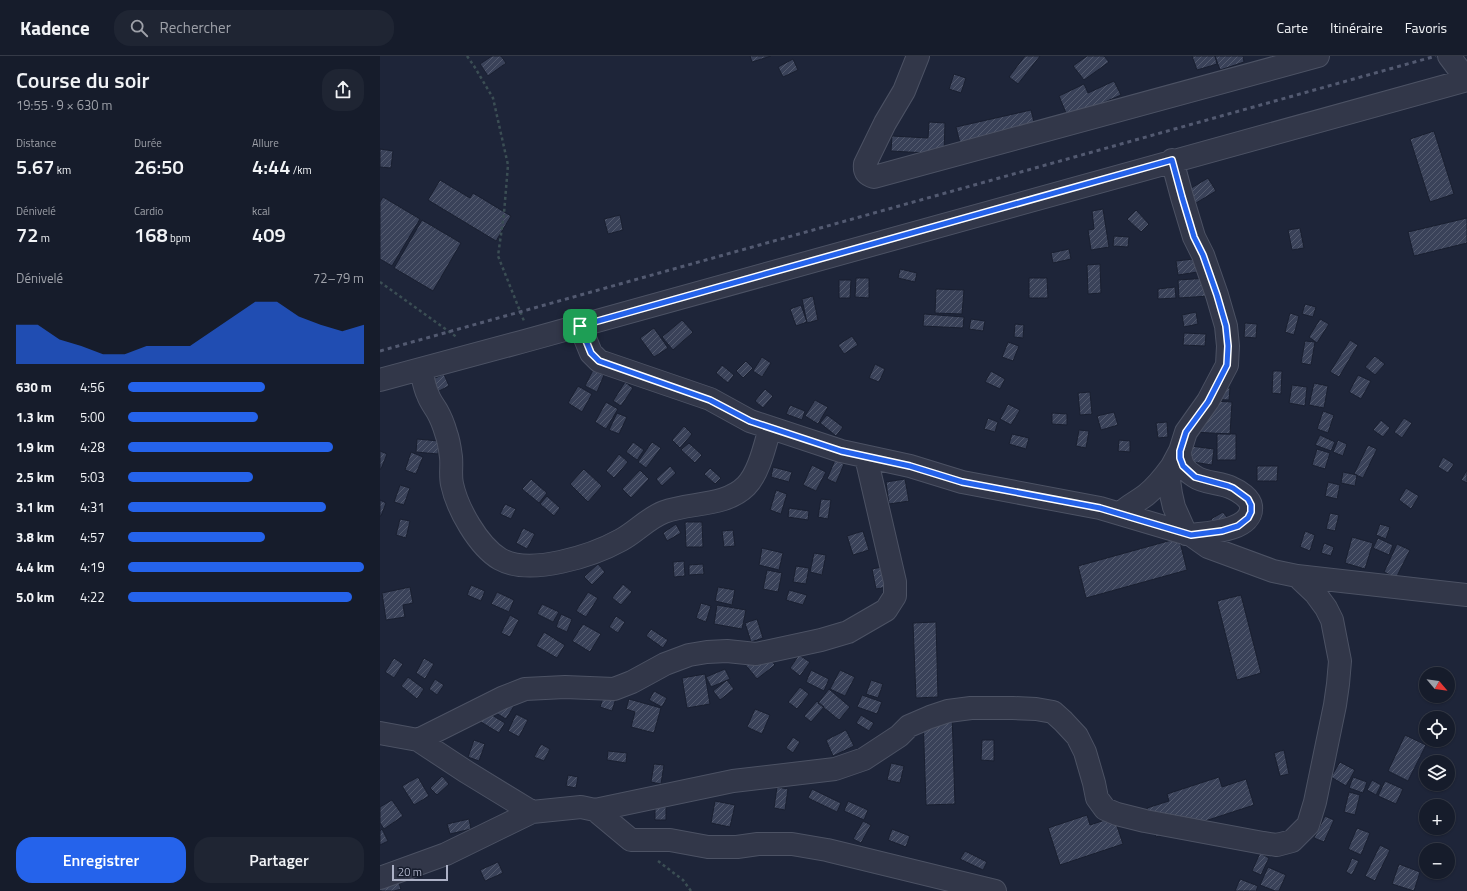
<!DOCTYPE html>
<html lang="fr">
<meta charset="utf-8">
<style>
:root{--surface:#161c2b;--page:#1f2533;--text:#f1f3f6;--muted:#9ea1a9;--line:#353a47;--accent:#2563eb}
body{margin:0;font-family:"Titillium Web",sans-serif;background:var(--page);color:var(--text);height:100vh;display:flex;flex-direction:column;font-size:15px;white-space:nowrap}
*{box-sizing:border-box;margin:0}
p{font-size:13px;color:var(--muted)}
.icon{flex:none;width:22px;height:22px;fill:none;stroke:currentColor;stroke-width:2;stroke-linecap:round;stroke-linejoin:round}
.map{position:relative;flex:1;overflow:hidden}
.panel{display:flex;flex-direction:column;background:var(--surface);width:380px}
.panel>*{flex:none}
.needle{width:26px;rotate:119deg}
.fabs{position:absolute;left:1039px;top:611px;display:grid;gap:8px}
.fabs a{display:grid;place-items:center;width:36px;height:36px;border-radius:50%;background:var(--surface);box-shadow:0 1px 3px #0004,0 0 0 1px var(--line);font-size:20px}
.scale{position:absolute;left:12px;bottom:10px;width:56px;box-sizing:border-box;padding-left:4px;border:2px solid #acb1c6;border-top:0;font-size:11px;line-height:14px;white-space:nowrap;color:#acb1c6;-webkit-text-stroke:3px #171d2d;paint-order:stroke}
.pin{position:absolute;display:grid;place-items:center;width:34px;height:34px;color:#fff;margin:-17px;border-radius:8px;box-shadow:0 2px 6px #0006}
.round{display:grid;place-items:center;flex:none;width:42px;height:42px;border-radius:16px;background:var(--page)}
.head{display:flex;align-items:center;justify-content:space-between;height:68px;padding:0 16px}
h1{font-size:22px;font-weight:600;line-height:30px}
.stats{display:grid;grid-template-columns:repeat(3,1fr);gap:6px;height:68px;padding:4px 16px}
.stats div{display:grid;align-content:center}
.stats b{font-size:20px;font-weight:600}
.stats small{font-size:11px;font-weight:400}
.stats p{font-size:11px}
.chart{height:112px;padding:8px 16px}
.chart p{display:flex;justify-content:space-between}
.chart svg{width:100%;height:72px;margin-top:4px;fill:var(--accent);opacity:.7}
.primary-button{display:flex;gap:8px;margin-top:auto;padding:8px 16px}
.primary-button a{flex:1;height:46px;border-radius:16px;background:var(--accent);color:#fff;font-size:16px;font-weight:600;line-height:46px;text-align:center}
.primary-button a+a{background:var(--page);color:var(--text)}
ul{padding:0 16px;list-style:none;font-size:13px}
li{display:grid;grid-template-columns:64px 48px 1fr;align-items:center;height:30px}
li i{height:10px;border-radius:5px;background:var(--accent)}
header{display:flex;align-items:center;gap:24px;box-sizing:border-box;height:56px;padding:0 20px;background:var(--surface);border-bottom:1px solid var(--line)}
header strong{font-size:19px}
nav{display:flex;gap:22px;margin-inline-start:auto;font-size:14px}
.search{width:280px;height:36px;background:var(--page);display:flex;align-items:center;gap:10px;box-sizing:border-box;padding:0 14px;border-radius:16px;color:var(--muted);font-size:15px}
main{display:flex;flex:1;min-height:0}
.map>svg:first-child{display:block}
.building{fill:url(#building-hatch);stroke:#191f30}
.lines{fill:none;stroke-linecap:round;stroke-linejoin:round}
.minor-casing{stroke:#4c5264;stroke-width:24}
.path{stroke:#3b4e54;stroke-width:2.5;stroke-dasharray:3 3;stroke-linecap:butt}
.minor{stroke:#323749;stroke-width:22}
.rail{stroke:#535a71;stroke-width:3;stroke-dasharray:4 4;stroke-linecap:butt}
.route-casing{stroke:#fff;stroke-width:8}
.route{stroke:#2563eb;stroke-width:5}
</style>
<header>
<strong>Kadence</strong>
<div class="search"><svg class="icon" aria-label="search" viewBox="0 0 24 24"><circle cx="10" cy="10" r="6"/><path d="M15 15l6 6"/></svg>Rechercher</div>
<nav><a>Carte</a><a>Itinéraire</a><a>Favoris</a></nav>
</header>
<main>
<section class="panel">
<div class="head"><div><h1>Course du soir</h1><p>19:55 · 9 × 630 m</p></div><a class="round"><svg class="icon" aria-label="share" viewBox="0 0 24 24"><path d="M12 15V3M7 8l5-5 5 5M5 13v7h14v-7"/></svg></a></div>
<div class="stats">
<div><p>Distance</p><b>5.67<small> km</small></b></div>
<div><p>Durée</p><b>26:50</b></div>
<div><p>Allure</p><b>4:44<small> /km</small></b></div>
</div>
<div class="stats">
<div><p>Dénivelé</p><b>72<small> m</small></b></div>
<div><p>Cardio</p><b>168<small> bpm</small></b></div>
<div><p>kcal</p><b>409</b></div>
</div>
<div class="chart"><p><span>Dénivelé</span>72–79 m</p>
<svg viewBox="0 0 160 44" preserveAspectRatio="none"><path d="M0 44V20L10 20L20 29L30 33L40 38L50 38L60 33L70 33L80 33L90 24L100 15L110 6L120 6L130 15L140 20L150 24L160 20V44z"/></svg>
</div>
<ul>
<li><b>630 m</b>4:56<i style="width:58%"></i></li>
<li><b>1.3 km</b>5:00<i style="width:55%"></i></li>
<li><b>1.9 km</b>4:28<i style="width:87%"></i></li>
<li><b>2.5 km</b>5:03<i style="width:53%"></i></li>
<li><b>3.1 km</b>4:31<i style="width:84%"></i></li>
<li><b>3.8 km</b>4:57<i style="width:58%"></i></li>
<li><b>4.4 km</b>4:19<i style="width:100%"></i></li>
<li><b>5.0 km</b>4:22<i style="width:95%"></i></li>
</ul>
<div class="primary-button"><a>Enregistrer</a><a>Partager</a></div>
</section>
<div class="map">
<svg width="1087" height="835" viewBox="0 0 1087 835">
<defs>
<pattern id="building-hatch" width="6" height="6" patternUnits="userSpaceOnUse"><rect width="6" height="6" fill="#3a4259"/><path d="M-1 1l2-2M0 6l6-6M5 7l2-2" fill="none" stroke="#545b6f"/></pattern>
</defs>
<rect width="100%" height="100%" fill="#1e2539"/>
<path class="building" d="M112 0H121L126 7 108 20 100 8Z
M370 0H391L372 6Z
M645 0H660L638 28 629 21Z
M707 0H724L729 6 704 24 693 10Z
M812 0H835L837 8 817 14Z
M835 0H863L864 6 840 14Z
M413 3 418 14 403 21 398 11Z
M574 18 586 22 581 37 569 33Z
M734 25 741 39 688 62 679 40 704 28 708 37Z
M651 54 655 70 580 87 576 71Z
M549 66 565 67 564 98 511 95 512 80 548 82Z
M1054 75 1074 138 1050 146 1030 83Z
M0 93 13 95 11 112 0 111Z
M828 122 836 135 816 147 808 134Z
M60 124 90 142 93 137 131 160 116 185 48 144Z
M3 141 40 163 12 210 0 203V146Z
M723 153 729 191 711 194 708 174 714 173 712 155Z
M756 154 769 168 761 176 747 163Z
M240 159 243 174 228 178 224 163Z
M1087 162V187L1034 200 1028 176Z
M42 164 81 187 53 235 14 212Z
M920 172 924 192 912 194 908 174Z
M734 180 749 181 748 191 733 190Z
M689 193 691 203 673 207 671 197Z
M822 202 824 215 798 219 796 205Z
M720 208 721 237 708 238 707 209Z
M520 213 537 217 535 226 518 222Z
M476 222H489V242L475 241Z
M649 222H667L668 242H649Z
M828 222 829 240 799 242 798 224Z
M459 224H471L470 242H459Z
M795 231 796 242 778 243V233Z
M556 233 584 234 582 258 555 257Z
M433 240 438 264 427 267 422 243Z
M925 248 936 251 933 261 922 258Z
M421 249 427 266 416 270 410 253Z
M816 256 818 268 804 271 802 259Z
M910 257 919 260 914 279 905 276Z
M544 258 584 261 583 272 543 270Z
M591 263 605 265 603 275 589 273Z
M940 263 949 268 937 287 929 281Z
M302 264 313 276 293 294 282 281Z
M865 267 877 268 876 282 864 281Z
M635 268 644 269 643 282 634 281Z
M274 272 288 292 274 301 260 282Z
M804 277 826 278 825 290 803 289Z
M472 280 478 289 464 298 458 289Z
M970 284 978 289 959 321 950 316Z
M925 285 935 286 931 309 921 307Z
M628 286 639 290 633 305 622 301Z
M995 300 1005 308 995 319 985 311Z
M382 301 391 307 382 321 373 315Z
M366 305 373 312 363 322 356 315Z
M495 308 505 313 499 326 489 322Z
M342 309 354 319 348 327 336 317Z
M213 314 224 319 217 336 205 330Z
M611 315 625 323 620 333 605 326Z
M893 315H902L901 338 892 337Z
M64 318 69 330 57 336 51 324Z
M978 319 991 325 981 343 969 336Z
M245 326 253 332 241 350 233 345Z
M934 327 948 330 944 352 929 349Z
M912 329 927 331 925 350 909 347Z
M198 330 212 338 202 356 188 347Z
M827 330 850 332 849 344 826 343Z
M385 333 393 340 383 352 375 345Z
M710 336 712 358 700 359 698 337Z
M435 344 448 351 438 368 425 360Z
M814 344 852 346 850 378 813 376Z
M226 346 238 353 226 373 215 366Z
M628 348 640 354 631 369 620 363Z
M410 349 425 355 422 364 406 358Z
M943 355 954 359 948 377 937 373Z
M734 356 738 369 721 374 717 360Z
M237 357 247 361 239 378 229 374Z
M672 357 687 358V369L672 368Z
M447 359 463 371 456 380 440 367Z
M608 362 618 366 615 376 604 373Z
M1024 362 1032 367 1022 382 1014 376Z
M1001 364 1010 372 1003 381 993 374Z
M787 366 788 381 778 382 776 367Z
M304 370 312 378 300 392 292 384Z
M699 374 709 375 706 392 696 390Z
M632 378 649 382 646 393 629 388Z
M837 378H856V404H837Z
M940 379 955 386 951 395 935 389Z
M37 383 59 385 58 398 36 396Z
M739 384 750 385V396L738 395Z
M958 384 967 388 963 400 953 396Z
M253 386 264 394 257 404 246 396Z
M272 386 281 392 266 412 258 406Z
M309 387 322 399 315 407 301 394Z
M803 389 834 393 832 409 800 404Z
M988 389 997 393 983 422 974 418Z
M937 393 950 397 945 413 932 409Z
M0 395 7 398 1 413H0Z
M31 396 43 401 36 418 25 414Z
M239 398 248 406 234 422 226 415Z
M1063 401 1074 408 1068 417 1058 411Z
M455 404 464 408 456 427 447 423Z
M432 409 446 416 436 435 423 429Z
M290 410 296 417 282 430 276 423Z
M877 410H898L897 425H877Z
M393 411 412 416 409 426 391 421Z
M330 412 341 422 335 428 324 418Z
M204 413 222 430 208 446 190 428Z
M260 414 269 423 251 442 242 433Z
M1087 414V427L1081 424Z
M963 416 977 419 975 430 961 427Z
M151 423 167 437 159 447 142 433Z
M525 423 529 445 509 448 506 426Z
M948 426 960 429 957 443 945 440Z
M20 429 30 432 24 449 14 446Z
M1026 432 1039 440 1031 453 1019 444Z
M396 434 407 438 401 458 390 454Z
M167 440 180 452 174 460 160 448Z
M441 443 451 444 448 463 438 461Z
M0 444 6 447 1 460H0Z
M125 448 136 453 131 463 120 458Z
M409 452 429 455 428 464 408 461Z
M843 456 850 465 838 473 831 463Z
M950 457 959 459 955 475 946 473Z
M20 463 30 465 26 482 16 479Z
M305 466H322L323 491H306Z
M296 468 301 477 287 485 283 477Z
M1000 468 1010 471 1006 483 996 479Z
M143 472 155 478 147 493 136 487Z
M353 474 355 490 344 491 342 475Z
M483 475 489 494 473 499 467 480Z
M925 475 935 479 930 495 920 491Z
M972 481 993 487 985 513 965 507Z
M799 482 807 514 706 542 698 510Z
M998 482 1013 489 1009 499 993 492Z
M944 487 954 491 951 500 941 497Z
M1017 488 1030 494 1016 522 1004 516Z
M382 492 403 497 399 514 379 509Z
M434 497 446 499 442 519 430 516Z
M304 505 305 520 294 521 293 506Z
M218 508 225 516 212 529 204 521Z
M323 508 324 518 309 519V509Z
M416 510 429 512 426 528 413 526Z
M502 511 507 531 496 533 492 513Z
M387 514 402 517 398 536 383 533Z
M243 528 252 536 241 549 232 542Z
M91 529 105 535 101 545 87 539Z
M30 531 33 547 23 549 25 561 6 564 2 537Z
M338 531 355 534 352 549 335 545Z
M409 534 427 539 423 549 406 544Z
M117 536 134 544 129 556 111 548Z
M208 536 218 542 206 561 196 555Z
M861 539 881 617 857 624 837 545Z
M321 547 331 550 326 566 316 562Z
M162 548 179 556 173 566 157 558Z
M337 549 366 554 362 573 334 568Z
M181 558 192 563 187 576 176 571Z
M130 559 139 564 130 581 121 577Z
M236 560 245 566 238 577 229 571Z
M377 563 383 582 371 586 365 567Z
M556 566 558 641 536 642 533 567Z
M203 568 221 578 210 596 192 585Z
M271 573 288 584 283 592 266 580Z
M164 576 185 589 177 602 156 590Z
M382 593 395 609 377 623 364 607Z
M419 599 430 606 420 620 410 612Z
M14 602 23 608 14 622 5 616Z
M44 602 54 608 45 623 36 617Z
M345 613 350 623 331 631 326 621Z
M431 614 449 623 444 635 426 626Z
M460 614 475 621 465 640 450 633Z
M325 618 330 648 307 652 302 622Z
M28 621 44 633 37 643 21 630Z
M55 623 64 629 57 639 49 633Z
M347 624 354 633 340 644 333 635Z
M491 624 503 628 498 642 486 638Z
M420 631 429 638 417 653 408 646Z
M449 633 470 651 459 664 438 647Z
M274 635 287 642 282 651 269 644Z
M225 636 237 639 232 655 220 651Z
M482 639 502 646 497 658 477 651Z
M125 643 134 650 126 663 116 657Z
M249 643 281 652 274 677 251 671 255 656 246 653Z
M89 645 125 667 119 677 83 655Z
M437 645 444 651 431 666 424 660Z
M375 653 390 659 382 678 367 671Z
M572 657 575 748 546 749 543 659Z
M136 658 148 664 139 681 128 675Z
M481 659 494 667 489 675 476 667Z
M466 674 474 690 453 700 446 684Z
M1025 679 1046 689 1028 725 1008 715Z
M413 681 420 686 413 697 406 692Z
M94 684 105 688 99 705 88 701Z
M602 684H614V705L601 704Z
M161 688 170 693 164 705 154 701Z
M904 694 909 718 900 720 894 697Z
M228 695 247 697 246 707 227 704Z
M960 706 975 714 966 730 951 721Z
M511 707 524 710 520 727 507 724Z
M274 708 284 709 281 728 271 726Z
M188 719 198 721 196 732 186 730Z
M62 720 69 728 57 739 50 732Z
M38 721 49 740 34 749 22 730Z
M839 721 842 731 866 723 874 749 776 781 767 752 789 745 787 738Z
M973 721 987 726 983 737 969 732Z
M992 724 1001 729 996 739 987 734Z
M1005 725 1023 733 1016 748 998 740Z
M397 731 408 733 405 754 394 752Z
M432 733 461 747 457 756 428 742Z
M969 736 980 739 975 759 964 756Z
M275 739H286V764H275Z
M12 744 23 760 4 773 0 767V751Z
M335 745 355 749 350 771 331 767Z
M468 745 488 754 484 764 464 755Z
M707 759 710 769 734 761 743 788 680 809 668 772Z
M945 760 954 764 944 786 934 782Z
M89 763 91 773 70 778 67 768Z
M483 765 491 769 481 787 473 783Z
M977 772 990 777 981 799 968 793Z
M2 773 8 785 0 789V775Z
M512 773 530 780 526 791 508 784Z
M1000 789 1010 794 995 825 985 820Z
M585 795 607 806 603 814 580 803Z
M880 797 889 802 881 819 872 815Z
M972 802 979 805 972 819 966 816Z
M118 806 123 817 105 825 100 814Z
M1019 808 1040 816 1034 835 1012 828Z
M888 811 906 819 899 835H895L880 829Z
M15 815 21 833 14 835H1L0 820Z
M860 823 878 830 876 835H855Z"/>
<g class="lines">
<defs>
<path id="minor" d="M538 0 524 35 505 67 485 108C484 116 487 119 494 121L938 0
M1069 0 1087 24
M792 104 802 141 814 181 823 199 837 239 846 270 848 290 847 309 828 345 806 376 800 395 792 410 789 424 791 438 794 451 806 478
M200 270 211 297 219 305 330 343 370 365 461 395 530 410 582 426 720 452 811 479 828 491 893 515 917 520 1087 539
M41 313C43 322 44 331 48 339 50 345 54 350 57 355 61 362 64 370 66 377 69 385 70 393 71 401 72 410 70 419 72 428 77 452 98 490 120 503 150 520 212 500 241 484 256 476 268 462 284 456 310 446 345 451 366 430 379 417 385 389 390 372
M0 324C363 227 724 123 1087 24
M800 395C800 407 804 414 814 420 825 428 840 426 852 432 859 435 870 442 871 450 874 475 826 477 811 479
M740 458C747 450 757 446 766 439 776 431 784 421 792 410
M0 677 38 684 85 715 152 756 201 751 215 754 251 784H290L328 791H357L378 788H412L447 794 615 835
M38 684 122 642 145 633 185 631 234 633 252 626 285 608 309 599 327 596 347 595 376 598 441 584 468 576 506 554 515 540V526L486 401
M215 754 353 725 455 713 484 703 519 680 529 670 550 661 568 655 591 652H633L656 653 673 656 683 665 697 680 705 696 714 727 717 742 725 753 737 758 765 765 883 787 897 789 912 785 928 769 935 746 955 649 958 628 960 605 952 564 946 552 935 537 917 520
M0 822 66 798 152 756"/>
</defs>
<use href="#minor" class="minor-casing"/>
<path class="path" d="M87 0 94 10 113 42 128 109 124 157 118 200 144 265
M0 226 78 282
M278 805 303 824 311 835"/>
<use href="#minor" class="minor"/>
<path class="rail" d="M0 295 1056 0"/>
</g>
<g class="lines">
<defs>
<path id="route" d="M792 104 802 141 814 181 823 199 837 239 846 270 848 290 847 309 828 346 806 376 800 395V402L803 410 815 421 848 430 853 432 868 443 871 449V456L868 462 858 470 842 475 811 479 720 452 582 426 530 410 461 395 370 365 330 344 219 305 211 297 200 270Z"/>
</defs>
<use href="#route" class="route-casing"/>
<use href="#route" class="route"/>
</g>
</svg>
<div class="fabs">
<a><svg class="needle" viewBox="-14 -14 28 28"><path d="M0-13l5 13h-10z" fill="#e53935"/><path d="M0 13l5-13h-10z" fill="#9ea1a9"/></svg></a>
<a><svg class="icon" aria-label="locate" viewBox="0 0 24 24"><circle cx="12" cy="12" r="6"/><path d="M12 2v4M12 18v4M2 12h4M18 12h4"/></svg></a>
<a><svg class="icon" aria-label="layers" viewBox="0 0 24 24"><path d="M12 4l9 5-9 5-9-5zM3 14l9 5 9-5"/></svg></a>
<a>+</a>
<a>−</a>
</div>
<div class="scale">20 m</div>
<div class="pin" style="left:200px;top:270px;background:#1e9e55"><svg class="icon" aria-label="arrive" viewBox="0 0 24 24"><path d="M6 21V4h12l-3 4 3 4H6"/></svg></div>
</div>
</main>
